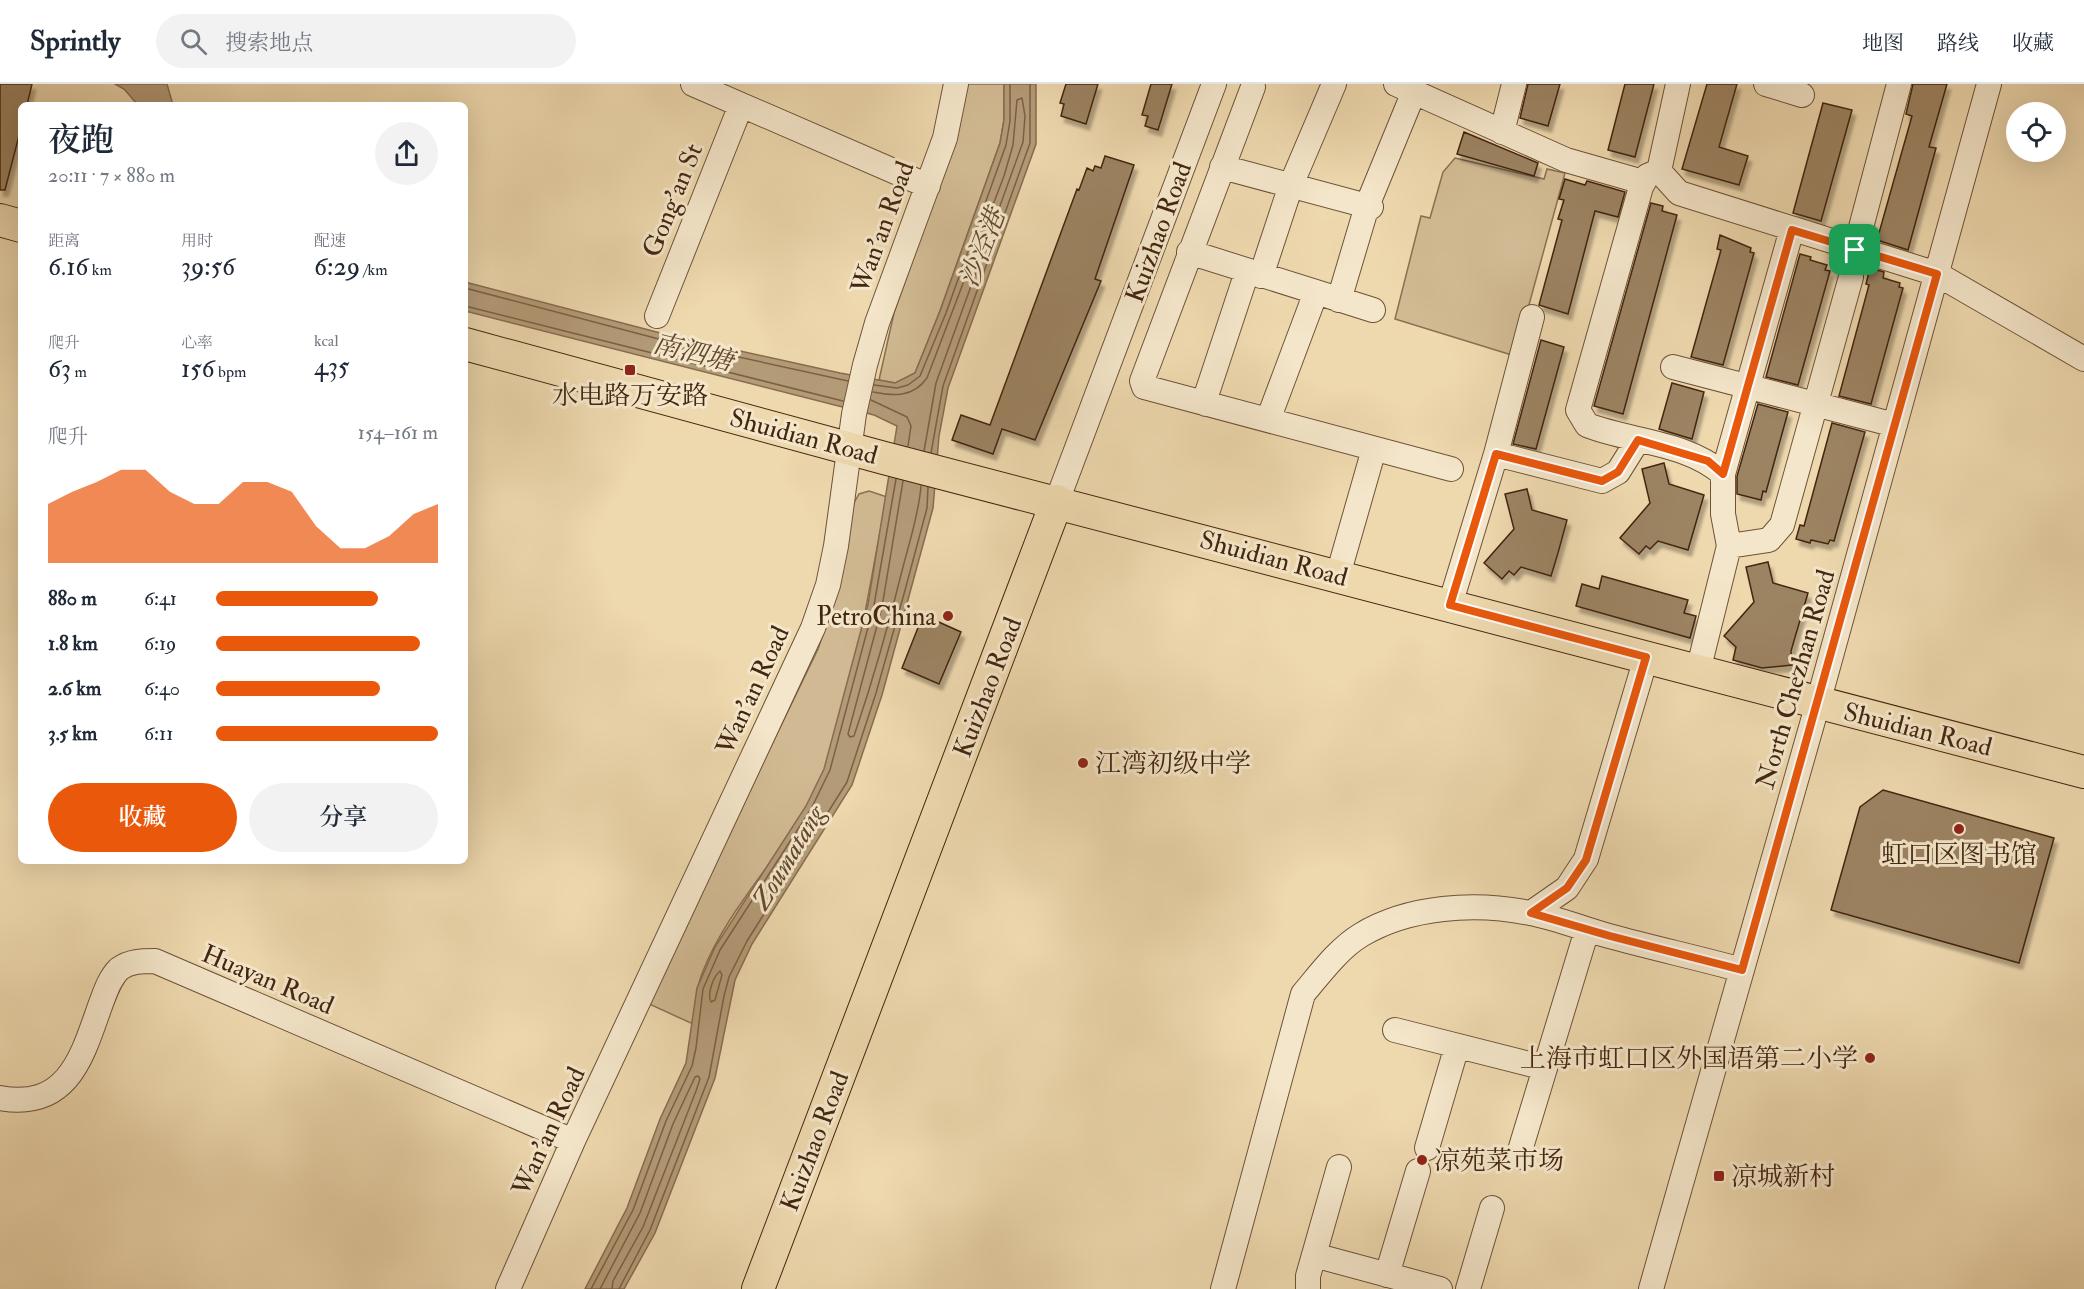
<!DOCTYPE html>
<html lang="zh">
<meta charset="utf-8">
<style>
:root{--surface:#fff;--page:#f2f2f3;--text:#1f2937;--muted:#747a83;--line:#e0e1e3;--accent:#ea580c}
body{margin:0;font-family:"IM FELL Double Pica","Noto Serif SC",serif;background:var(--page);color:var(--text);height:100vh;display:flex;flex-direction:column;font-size:22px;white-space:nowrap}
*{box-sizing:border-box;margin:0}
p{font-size:20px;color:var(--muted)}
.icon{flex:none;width:33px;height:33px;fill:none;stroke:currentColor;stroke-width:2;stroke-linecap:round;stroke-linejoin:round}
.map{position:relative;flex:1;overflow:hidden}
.side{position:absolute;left:18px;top:18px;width:450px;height:762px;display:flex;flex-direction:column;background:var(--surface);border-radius:9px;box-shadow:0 6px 24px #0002}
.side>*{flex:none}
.fabs{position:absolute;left:2006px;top:18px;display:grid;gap:12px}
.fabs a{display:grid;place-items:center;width:60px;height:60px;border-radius:50%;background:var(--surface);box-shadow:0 6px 24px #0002;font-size:30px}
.pin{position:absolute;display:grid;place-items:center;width:51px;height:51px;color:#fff;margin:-26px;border-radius:12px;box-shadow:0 3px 9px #0006}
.round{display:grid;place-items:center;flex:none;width:63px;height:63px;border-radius:32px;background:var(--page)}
.overview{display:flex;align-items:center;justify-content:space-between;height:102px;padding:0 30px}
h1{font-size:33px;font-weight:600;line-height:45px}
.metrics{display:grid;grid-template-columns:repeat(3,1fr);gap:9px;height:102px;padding:6px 30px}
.metrics div{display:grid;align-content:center}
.metrics b{font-size:26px;font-weight:600}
.metrics small{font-size:16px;font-weight:400}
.metrics p{font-size:16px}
.chart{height:168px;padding:12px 30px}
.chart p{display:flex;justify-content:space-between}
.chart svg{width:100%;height:108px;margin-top:6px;fill:var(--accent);opacity:.7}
.cta{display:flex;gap:12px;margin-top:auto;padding:12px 30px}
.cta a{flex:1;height:69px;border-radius:36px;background:var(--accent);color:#fff;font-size:24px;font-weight:600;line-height:69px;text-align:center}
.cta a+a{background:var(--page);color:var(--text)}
ul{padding:0 30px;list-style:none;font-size:20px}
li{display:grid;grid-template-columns:96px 72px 1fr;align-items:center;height:45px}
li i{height:15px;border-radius:8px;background:var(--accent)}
header{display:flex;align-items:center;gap:36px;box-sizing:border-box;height:84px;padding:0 30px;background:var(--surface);border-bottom:2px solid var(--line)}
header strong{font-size:28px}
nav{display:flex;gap:33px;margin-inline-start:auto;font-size:21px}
.search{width:420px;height:54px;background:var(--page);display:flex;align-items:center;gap:15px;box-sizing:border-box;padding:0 21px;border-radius:33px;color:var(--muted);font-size:22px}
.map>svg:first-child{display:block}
.green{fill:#d1ba93;stroke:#8a7052;stroke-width:1.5}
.water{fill:#b49b78;stroke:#876c4e;stroke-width:1.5}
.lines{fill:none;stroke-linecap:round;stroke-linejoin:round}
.shore{stroke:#7c6044;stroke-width:1.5}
.building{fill:#9c8362;stroke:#432610;stroke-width:1.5;filter:url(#shadow)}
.minor-casing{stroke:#6e5238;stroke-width:26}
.major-casing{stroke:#432610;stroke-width:34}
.minor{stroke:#f4e6ca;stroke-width:24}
.major{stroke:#eed8ae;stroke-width:32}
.route-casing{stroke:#fff;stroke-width:12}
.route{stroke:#ea580c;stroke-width:8}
.poi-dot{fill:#8f2418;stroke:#f4e6ca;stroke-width:2}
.labels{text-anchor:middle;stroke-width:6;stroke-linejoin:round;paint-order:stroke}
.street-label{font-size:26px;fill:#432610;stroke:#f4e6ca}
.poi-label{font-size:26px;fill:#432610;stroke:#f4e6ca;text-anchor:start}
.water-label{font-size:27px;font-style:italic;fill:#65492f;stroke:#f4e6ca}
</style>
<header>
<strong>Sprintly</strong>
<div class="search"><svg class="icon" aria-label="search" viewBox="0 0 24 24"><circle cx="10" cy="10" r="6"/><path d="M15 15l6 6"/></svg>搜索地点</div>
<nav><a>地图</a><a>路线</a><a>收藏</a></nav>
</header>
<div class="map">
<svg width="2084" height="1205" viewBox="0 0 2084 1205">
<defs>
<filter id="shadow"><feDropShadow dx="3.5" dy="6" stdDeviation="1.5" flood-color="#0004"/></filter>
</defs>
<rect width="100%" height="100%" fill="#eed8ae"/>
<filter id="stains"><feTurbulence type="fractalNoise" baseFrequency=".00333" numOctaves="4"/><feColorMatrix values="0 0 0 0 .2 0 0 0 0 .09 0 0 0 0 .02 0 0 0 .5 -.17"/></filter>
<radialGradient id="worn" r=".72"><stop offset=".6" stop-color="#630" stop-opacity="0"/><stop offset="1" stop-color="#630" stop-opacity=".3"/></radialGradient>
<path class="green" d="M966 0H1004V36L1000 59 940 227 915 289 896 299 879 296 894 229 920 155Z
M1455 74 1544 95 1547 85 1565 89 1515 272 1395 235 1421 132 1430 134 1443 88Z
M869 407 887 413C868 504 857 596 825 684 798 758 732 814 703 887 696 904 695 922 693 940L647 919 818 565 835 516 851 424 859 410Z"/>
<path class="water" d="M115 0H167L173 21H138L124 5Z
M1004 0H1036V60L948 304 939 352 933 424 882 611 852 701 752 860 735 896 715 994 655 1149 624 1205H585L627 1124 660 1035 686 979 697 904 715 863 806 722 824 685 868 520 897 342 874 331 465 227V198L672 252 840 289 895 299 915 289 940 227 1000 59 1004 36Z"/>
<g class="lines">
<path class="shore" d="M465 204 670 258 848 297
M465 222 843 317
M874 301 897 304 908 301 920 292 946 229 1006 61 1010 37V0
M873 308C893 312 913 314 927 294L1004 92 1013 61 1017 16 1022 14 1025 32 1023 58 936 299 924 367
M871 316 907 333 911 342 908 362
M931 369 943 302 1030 59V0
M903 397 882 523 848 650 850 653 854 652C873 596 889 540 903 483 910 456 919 429 921 402
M720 887 722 891 715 916 711 918C707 910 713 893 720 887Z
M591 1205 633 1126 666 1037 692 982 696 964 703 905 720 866 811 725 830 686 874 521 896 395
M600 1205 640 1129 673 1040 695 993 698 992 700 995 696 1007 643 1143 613 1197 612 1205
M619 1205 650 1146 709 993 724 912 729 893 747 857 847 698 876 609 904 510 927 424 928 403"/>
</g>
<path class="building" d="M0 0H32L27 21H21V44L5 106H0Z
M1066 0H1098L1086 40 1061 32 1064 20 1060 19Z
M1151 0H1172L1158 46 1145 42 1148 32 1142 31Z
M1528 0H1560L1548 42 1520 34Z
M1625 0H1654L1635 73 1608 66Z
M1707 0H1737L1719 63 1748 72 1739 101 1682 85Z
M1913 0H1947L1929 63 1936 64 1908 166 1877 156 1912 32 1906 30Z
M1823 19 1852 26 1821 137 1793 129Z
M1464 48 1538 79 1534 92 1457 70Z
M1105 72 1134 81 1095 195 1101 197 1035 356 1002 345 993 370 952 356 961 331 990 341 1077 105 1079 106 1087 84 1093 87 1095 82 1101 84Z
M1565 95 1585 101 1587 97 1625 108 1618 133 1595 127 1568 230 1539 221 1562 136 1558 135 1564 116 1559 115Z
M1651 119 1663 122 1662 127 1677 131 1623 330 1594 322Z
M1720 151 1751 164 1750 168 1754 169 1723 281 1691 273 1721 166 1717 165Z
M1800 170 1811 173 1810 176 1827 181 1825 186 1830 187 1798 301 1766 293Z
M1870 184 1884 188 1883 194 1900 199 1899 203 1903 204 1871 320 1839 312 1869 201 1866 200Z
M1541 256 1564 263 1536 365 1513 360Z
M1672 299 1704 308 1692 355 1659 345Z
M1758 320 1788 328 1766 408 1763 407 1761 416 1737 410V392Z
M1832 339 1865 348 1834 457 1830 456 1828 460 1811 456 1810 459 1796 455 1800 441 1804 442Z
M1664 379 1669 400 1704 411 1688 466 1658 457 1650 465 1646 462 1639 470 1620 454 1650 419 1642 385Z
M1527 405 1532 426 1567 436 1558 469 1551 492 1521 483 1514 491 1509 487 1502 495 1484 479 1514 445 1505 410Z
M1768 478 1773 499 1808 509 1791 567 1792 581 1762 584 1733 576 1736 563 1724 552 1754 518 1746 483Z
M1602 492 1688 516 1684 529 1696 532 1690 554 1576 522 1582 500 1599 505Z
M923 531 961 548 939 600 902 584Z
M1883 706 2054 754 2019 879 1831 826 1860 723Z"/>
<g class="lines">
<defs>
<path id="minor" d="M693 0 928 102
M1396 0 1566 76 1643 98
M1766 0 1802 11
M1253 3 1142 297 1144 303 1451 385
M1502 48 1514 0
M1222 83 1371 123
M1659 87 1679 109 1937 190 2084 275
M1659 87 1647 92 1641 103 1578 326 1587 341C1631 358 1686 358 1723 390
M1659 87 1678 0
M1855 166 1899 0
M1189 168 1373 226
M1261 192 1291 101 1334 0
M1339 216 1367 122 1413 10
M657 232 741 21
M1673 283 1895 341
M1206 320 1205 315 1247 188
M1268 336 1316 208
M1496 370 1602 397 1618 388 1638 356
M1057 417 1214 0
M1729 462 1769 456 1782 441 1851 193
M1338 491 1374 365
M1450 521 1496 370 1532 233
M1698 587 1729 462 1723 430V390L1792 145
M1531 829 1567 804 1586 775 1646 574
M1395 946 1545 984
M0 1014C68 1026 82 973 100 922 105 909 109 895 119 885 130 877 142 877 155 877L573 1057
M1427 1064 1457 962
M1518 1073 1587 846
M1314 1171 1440 1205
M1387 1191 1418 1087
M508 1205 573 1057 813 544 828 501 836 462 854 330 865 281 877 239 945 54 956 0
M1223 1205 1303 910C1320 890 1338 865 1361 851 1409 822 1475 818 1530 829 1557 834 1583 845 1609 852 1653 864 1698 874 1742 886
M1308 1205V1192L1339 1083
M1468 1205 1492 1124
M1651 1205 1818 619 1989 0"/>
<path id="major" d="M0 136 21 142
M465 260 884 374 2084 688
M758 1205 1057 417"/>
</defs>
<use href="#minor" class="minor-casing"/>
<use href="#major" class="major-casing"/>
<use href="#minor" class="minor"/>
<use href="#major" class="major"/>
</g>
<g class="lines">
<defs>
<path id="route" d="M1792 146 1937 190 1742 886 1610 852 1531 829 1567 804 1586 776 1646 573 1450 521 1496 370 1602 397 1618 388 1638 356 1708 377 1723 390Z"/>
</defs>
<use href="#route" class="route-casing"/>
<use href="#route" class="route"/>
</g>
<g class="poi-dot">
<rect x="624" y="280" width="12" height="12" rx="3"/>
<circle cx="948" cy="532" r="6"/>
<circle cx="1083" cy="679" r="6"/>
<circle cx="1959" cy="745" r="6"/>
<circle cx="1870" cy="974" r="6"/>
<circle cx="1422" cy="1076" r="6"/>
<rect x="1713" y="1086" width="12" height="12" rx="3"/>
</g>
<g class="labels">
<g class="street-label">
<text transform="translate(672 116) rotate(-68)" y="9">Gong'an St</text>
<text transform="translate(882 143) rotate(-70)" y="9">Wan'an Road</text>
<text transform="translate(1158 148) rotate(-70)" y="9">Kuizhao Road</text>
<text transform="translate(804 352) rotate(15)" y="9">Shuidian Road</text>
<text transform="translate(1274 474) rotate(15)" y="9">Shuidian Road</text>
<text transform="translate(1795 595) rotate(-74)" y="9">North Chezhan Road</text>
<text transform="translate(987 603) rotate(-69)" y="9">Kuizhao Road</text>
<text transform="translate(752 606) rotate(-65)" y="9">Wan'an Road</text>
<text transform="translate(1918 645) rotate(14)" y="9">Shuidian Road</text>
<text transform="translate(268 895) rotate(23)" y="9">Huayan Road</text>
<text transform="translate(548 1047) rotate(-65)" y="9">Wan'an Road</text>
<text transform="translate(814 1057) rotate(-69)" y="9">Kuizhao Road</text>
</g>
<g class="poi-label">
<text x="630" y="320" text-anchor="middle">水电路万安路</text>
<text x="936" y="541" text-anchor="end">PetroChina</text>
<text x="1095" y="688">江湾初级中学</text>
<text x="1959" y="779" text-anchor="middle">虹口区图书馆</text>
<text x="1858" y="983" text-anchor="end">上海市虹口区外国语第二小学</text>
<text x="1434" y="1085">凉苑菜市场</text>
<text x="1731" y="1101">凉城新村</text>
</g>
<g class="water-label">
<text transform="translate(982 164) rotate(-69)" y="9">沙泾港</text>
<text transform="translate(693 268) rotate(14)" y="9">南泗塘</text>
<text transform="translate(788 773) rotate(-59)" y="9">Zoumatang</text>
</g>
</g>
<rect width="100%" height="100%" filter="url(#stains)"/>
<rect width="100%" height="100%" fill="url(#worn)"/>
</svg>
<div class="fabs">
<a><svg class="icon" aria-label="locate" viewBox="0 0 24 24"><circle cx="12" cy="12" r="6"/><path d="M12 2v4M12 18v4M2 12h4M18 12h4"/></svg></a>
</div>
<div class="pin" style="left:1855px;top:166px;background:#1e9e55"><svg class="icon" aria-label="arrive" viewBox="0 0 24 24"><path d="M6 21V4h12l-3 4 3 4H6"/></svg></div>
<section class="side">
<div class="overview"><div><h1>夜跑</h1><p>20:11 · 7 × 880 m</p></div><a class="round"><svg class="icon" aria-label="share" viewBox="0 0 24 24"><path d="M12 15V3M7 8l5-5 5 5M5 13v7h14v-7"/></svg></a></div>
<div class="metrics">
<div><p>距离</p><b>6.16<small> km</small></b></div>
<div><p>用时</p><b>39:56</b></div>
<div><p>配速</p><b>6:29<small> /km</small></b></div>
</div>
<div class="metrics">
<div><p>爬升</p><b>63<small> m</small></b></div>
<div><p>心率</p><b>156<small> bpm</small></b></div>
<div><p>kcal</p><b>435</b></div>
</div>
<div class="chart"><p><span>爬升</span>154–161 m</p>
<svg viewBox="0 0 160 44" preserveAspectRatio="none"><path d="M0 44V20L10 15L20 11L30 6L40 6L50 15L60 20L70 20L80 11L90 11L100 15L110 29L120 38L130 38L140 33L150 24L160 20V44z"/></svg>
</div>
<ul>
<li><b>880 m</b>6:41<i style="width:73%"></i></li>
<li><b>1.8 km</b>6:19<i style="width:92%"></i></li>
<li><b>2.6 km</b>6:40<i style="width:74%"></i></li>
<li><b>3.5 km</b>6:11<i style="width:100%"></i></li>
</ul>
<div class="cta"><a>收藏</a><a>分享</a></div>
</section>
</div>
